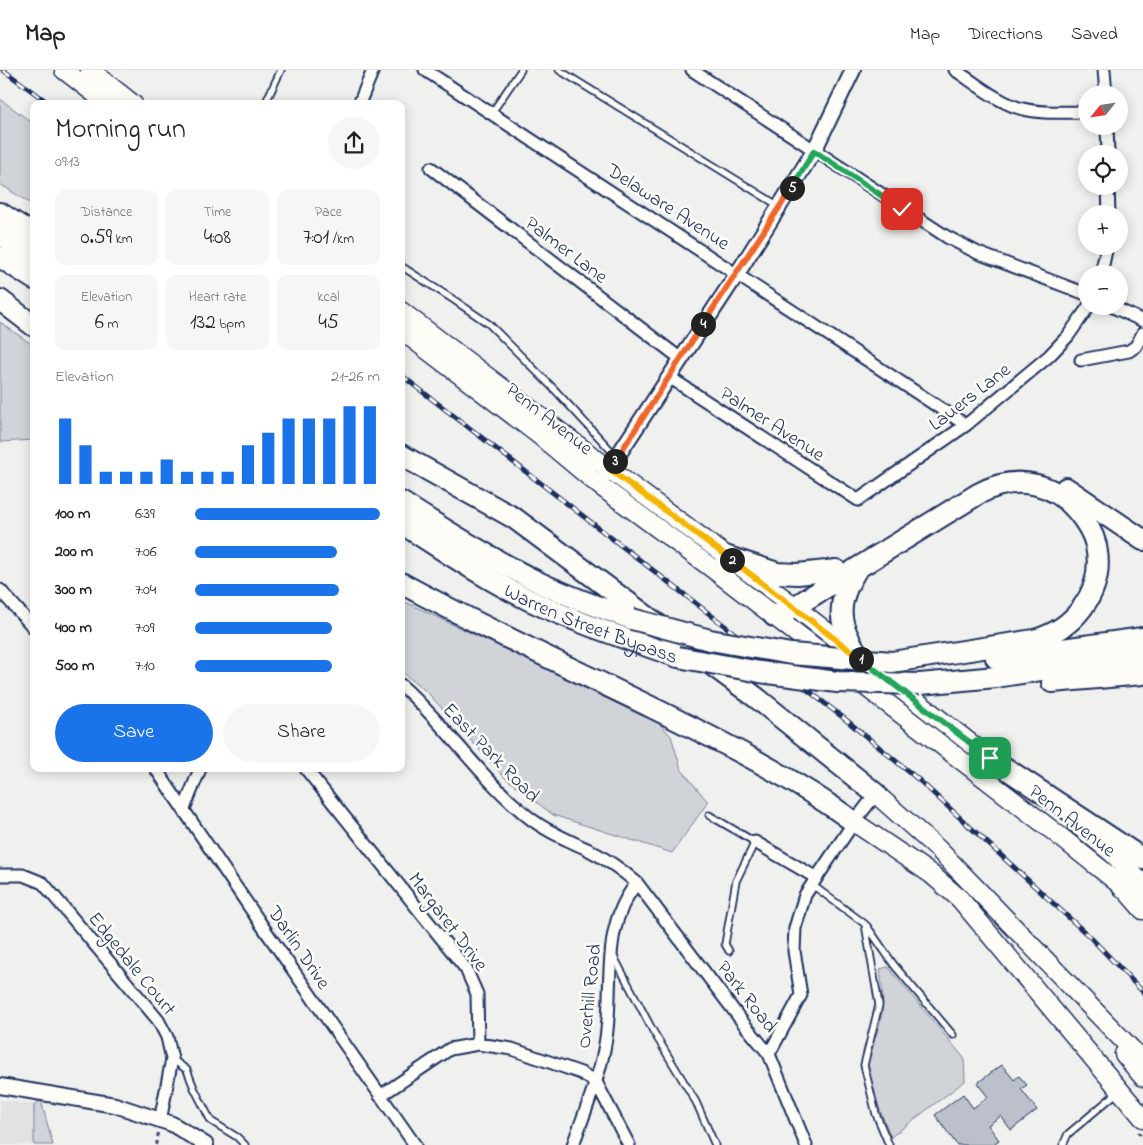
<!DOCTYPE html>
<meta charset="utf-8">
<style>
:root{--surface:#fff;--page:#f6f6f6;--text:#222;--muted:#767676;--line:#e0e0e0;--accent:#1a73e8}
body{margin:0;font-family:"Indie Flower",sans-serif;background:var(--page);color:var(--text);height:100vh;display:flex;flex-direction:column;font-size:19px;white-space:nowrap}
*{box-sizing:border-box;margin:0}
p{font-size:16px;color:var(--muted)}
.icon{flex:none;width:28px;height:28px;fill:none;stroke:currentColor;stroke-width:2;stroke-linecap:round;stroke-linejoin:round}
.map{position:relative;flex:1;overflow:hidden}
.panel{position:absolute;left:30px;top:30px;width:375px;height:672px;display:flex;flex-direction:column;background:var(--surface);border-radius:10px;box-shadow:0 2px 12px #0003}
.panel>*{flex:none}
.needle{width:32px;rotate:240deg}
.tools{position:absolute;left:1078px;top:15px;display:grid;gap:10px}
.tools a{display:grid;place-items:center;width:50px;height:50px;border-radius:50%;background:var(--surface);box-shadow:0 2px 12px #0003;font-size:25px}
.pin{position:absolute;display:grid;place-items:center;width:42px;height:42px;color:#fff;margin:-21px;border-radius:10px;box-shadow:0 2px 8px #0006}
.km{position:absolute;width:25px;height:25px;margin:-12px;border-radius:50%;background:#222;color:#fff;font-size:14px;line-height:25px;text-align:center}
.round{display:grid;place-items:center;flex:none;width:52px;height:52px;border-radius:26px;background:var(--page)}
.overview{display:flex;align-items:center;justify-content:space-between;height:85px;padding:0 25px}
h1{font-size:28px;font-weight:600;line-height:38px}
.metrics{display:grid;grid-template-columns:repeat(3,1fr);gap:8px;height:85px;padding:5px 25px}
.metrics div{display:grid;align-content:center;border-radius:10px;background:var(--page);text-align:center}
.metrics b{font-size:21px;font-weight:600}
.metrics small{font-size:14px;font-weight:400}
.metrics p{font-size:14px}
.chart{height:140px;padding:10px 25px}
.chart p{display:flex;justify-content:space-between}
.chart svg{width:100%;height:90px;margin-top:5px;stroke:var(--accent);stroke-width:6}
.action{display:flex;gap:10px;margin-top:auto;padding:10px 25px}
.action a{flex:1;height:58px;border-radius:30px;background:var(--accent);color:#fff;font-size:20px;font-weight:600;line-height:58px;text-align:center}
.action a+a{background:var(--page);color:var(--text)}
ul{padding:0 25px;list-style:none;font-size:16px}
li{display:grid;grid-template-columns:80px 60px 1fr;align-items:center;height:38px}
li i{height:12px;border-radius:6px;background:var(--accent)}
header{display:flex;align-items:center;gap:30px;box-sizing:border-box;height:70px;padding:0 25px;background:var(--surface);border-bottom:1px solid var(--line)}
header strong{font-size:24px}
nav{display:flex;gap:28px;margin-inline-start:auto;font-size:18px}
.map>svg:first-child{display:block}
.built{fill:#e0e2e3}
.green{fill:#d0d3d8;stroke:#76819b}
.building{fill:#bbc0ca;stroke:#1b2f5e}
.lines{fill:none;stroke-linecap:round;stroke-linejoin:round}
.service-casing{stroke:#1b2f5e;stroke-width:9}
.minor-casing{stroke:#1b2f5e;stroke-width:15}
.tertiary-casing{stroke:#1b2f5e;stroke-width:18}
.primary-casing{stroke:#1b2f5e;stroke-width:21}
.trunk-casing{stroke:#1b2f5e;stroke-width:21}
.motorway-casing{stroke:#1b2f5e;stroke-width:24}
.path{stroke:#1b2f5e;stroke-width:2;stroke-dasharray:4 4;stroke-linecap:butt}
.service{stroke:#fdfcf7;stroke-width:5.5}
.minor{stroke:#fdfcf7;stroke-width:11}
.tertiary{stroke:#fdfcf7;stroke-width:14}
.primary{stroke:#fdfcf7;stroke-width:18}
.trunk{stroke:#fdfcf7;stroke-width:18}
.motorway{stroke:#fdfcf7;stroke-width:20}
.rail-casing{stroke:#1b2f5e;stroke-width:5}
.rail{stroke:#fdfcf7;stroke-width:3;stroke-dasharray:9;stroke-linecap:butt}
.motorway-bridge-casing{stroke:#1b2f5e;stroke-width:24;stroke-linecap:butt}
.motorway-bridge{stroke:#fdfcf7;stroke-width:20}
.split-1-casing{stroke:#fff;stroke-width:10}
.split-2-casing{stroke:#fff;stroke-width:10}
.split-3-casing{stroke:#fff;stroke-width:10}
.split-4-casing{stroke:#fff;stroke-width:10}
.split-5-casing{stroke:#fff;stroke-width:10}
.split-6-casing{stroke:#fff;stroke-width:10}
.split-1{stroke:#22a559;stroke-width:6}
.split-2{stroke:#f5b400;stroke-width:6}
.split-3{stroke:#f5b400;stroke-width:6}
.split-4{stroke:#f0652b;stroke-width:6}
.split-5{stroke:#f0652b;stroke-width:6}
.split-6{stroke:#22a559;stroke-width:6}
.labels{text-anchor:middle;stroke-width:5;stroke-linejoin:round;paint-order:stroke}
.street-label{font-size:20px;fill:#1b2f5e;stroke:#fdfcf7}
</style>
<header>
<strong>Map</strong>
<nav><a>Map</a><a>Directions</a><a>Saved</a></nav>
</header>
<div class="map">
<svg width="1143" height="1075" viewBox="0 0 1143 1075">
<rect width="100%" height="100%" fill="#f0f0ee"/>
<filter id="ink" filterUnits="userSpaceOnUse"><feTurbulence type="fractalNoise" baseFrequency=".02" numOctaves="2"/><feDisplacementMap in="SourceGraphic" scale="10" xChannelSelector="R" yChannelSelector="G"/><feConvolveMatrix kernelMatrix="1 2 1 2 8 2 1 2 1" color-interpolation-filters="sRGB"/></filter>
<g filter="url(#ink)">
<path class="built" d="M0 1030 34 1035V1075H0Z"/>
<path class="green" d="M0 29 34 54V136L0 114Z
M0 252 34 276V370L0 372Z
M401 530 657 651 671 666 681 699 708 732 672 783 553 745 504 707 427 622 401 601Z
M888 897 964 988 965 1011 891 1067C883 1047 869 1018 868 997 868 982 876 967 880 952 885 934 882 917 880 899Z
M41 1030 53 1075H34V1035Z"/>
<path class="building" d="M1002 995 1014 1010 1019 1006 1027 1015 1021 1019 1037 1040 1011 1060 1001 1046 988 1055 999 1070 992 1075H957L935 1045 963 1024 973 1038 988 1027 977 1013Z"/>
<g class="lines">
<defs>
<path id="service" d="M559 0 779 136
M265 34 281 0
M491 44 521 0
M401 196 454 230 489 254 555 320 617 387
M709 745 755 772 736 811 725 874 729 881
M811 814 865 854 879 935 864 995 876 1044 889 1075
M867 856 894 895 953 965
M613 885 653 961 696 1032 715 1075
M172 989 187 1000 194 1018 211 1051 237 1067 245 1075
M1063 1075 1068 1064 1118 1022"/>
<path id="minor" d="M425 0 966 355
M692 0 947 167 978 183 1086 224
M955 0C975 13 1000 34 1023 39 1044 44 1065 42 1086 42
M1104 0 1106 24
M359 34 373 0
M1107 56 1108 84
M431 98 681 289
M1108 116 1109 144
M1101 204 1107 176
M1111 236 1143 251
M1081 290 1129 281 1136 276 1143 263
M669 307 858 430 966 355 1049 286 1068 266 1089 236
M0 520 34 558
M401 615C444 653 476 702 519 739 539 758 563 768 587 779 605 788 622 800 637 813L744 954 769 984 806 1075
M156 699 263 857 415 1075
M306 699 466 899 477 924 478 974
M184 739 200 699
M755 772 815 807
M0 805H23L43 813 158 950 167 967 172 989 160 1051
M769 984 801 925 794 881 795 858 805 825 854 752 876 724
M380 1026 450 979 478 974 512 979 581 1003 596 1012 629 1075
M573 1075C585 1040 601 1005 606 968 614 916 600 857 637 813"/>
<path id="tertiary" d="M603 408 737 204 814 81 853 0
M0 1016 115 1035 172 1054 206 1075"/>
<path id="primary" d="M64 0 108 34
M90 0 133 34
M401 241 609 399 786 530 1000 696
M401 260 539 365 599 415 713 499 1057 764 1123 817 1143 840
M1077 754 1111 782 1143 814"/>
<path id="trunk" d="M876 724 939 780 1143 991
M854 752 931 804 960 829 1143 1048
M1124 984 1143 1007"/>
<g id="motorway">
<path d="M0 143 34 165"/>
<path d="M0 164 34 187"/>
<path d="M0 187 34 209"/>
<path d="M0 230 34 256"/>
<path d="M401 385 514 448 758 629 876 724"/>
<path d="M1066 418 1143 470"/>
<path d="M401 432C446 461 491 489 540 513 570 527 601 538 632 549"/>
<path id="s1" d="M401 453C443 480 484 508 529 530 577 553 628 569 678 587"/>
<path d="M725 486 777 503 798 504 836 500"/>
<path d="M857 499C834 535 838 555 861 589"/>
<path d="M401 513C483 558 569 597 653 638 722 672 791 706 854 752"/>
<path d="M774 546 794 537 978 424C1018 402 1059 413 1084 450 1091 460 1096 471 1097 482 1103 523 1073 560 1034 570L892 592"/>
<path d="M996 588 1143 568"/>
<path d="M1052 612 1143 604"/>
<path d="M920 614 996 607 1143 584"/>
<path d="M990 688 1143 789"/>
<path d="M1123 817 1143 822"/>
</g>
</defs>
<use href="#service" class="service-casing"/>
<use href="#minor" class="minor-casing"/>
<use href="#tertiary" class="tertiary-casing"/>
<use href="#primary" class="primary-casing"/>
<use href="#trunk" class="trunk-casing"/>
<use href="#motorway" class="motorway-casing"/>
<path class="path" d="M1138 1062 1143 1068
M156 1075 158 1063"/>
<use href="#service" class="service"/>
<use href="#minor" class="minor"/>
<use href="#tertiary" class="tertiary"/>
<use href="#primary" class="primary"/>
<use href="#trunk" class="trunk"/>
<use href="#motorway" class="motorway"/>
<defs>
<path id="rail" d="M3 0 50 34
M401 305 845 649 920 711 1091 868 1143 922"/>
</defs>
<use href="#rail" class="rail-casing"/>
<use href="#rail" class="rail"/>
<defs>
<path id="motorway-bridge" d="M632 549 710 570 791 584 892 592
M678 587 760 602 837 612 920 614"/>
</defs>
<use href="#motorway-bridge" class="motorway-bridge-casing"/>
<use href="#motorway-bridge" class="motorway-bridge"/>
</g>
</g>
<g class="lines" filter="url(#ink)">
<defs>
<path id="split-1" d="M861 589 990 688"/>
<path id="split-2" d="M732 490 861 589"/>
<path id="split-3" d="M615 391 609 399 732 490"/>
<path id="split-4" d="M615 391 703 254"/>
<path id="split-5" d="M703 254 792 118"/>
<path id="split-6" d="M792 118 814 81 902 139"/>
</defs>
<use href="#split-1" class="split-1-casing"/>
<use href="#split-2" class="split-2-casing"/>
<use href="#split-3" class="split-3-casing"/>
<use href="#split-4" class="split-4-casing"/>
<use href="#split-5" class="split-5-casing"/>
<use href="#split-6" class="split-6-casing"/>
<use href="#split-1" class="split-1"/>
<use href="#split-2" class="split-2"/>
<use href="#split-3" class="split-3"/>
<use href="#split-4" class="split-4"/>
<use href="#split-5" class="split-5"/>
<use href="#split-6" class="split-6"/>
</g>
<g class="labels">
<g class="street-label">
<text transform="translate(669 136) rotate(33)" y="7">Delaware Avenue</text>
<text transform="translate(567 179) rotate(37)" y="7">Palmer Lane</text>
<text transform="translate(969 326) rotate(-38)" y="7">Lauers Lane</text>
<text transform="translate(550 348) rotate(38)" y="7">Penn Avenue</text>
<text transform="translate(773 353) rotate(33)" y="7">Palmer Avenue</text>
<text dy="7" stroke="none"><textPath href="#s1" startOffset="216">Warren Street Bypass</textPath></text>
<text transform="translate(492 682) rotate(46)" y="7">East Park Road</text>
<text transform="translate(1073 750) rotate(38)" y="7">Penn Avenue</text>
<text transform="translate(449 851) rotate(53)" y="7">Margaret Drive</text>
<text transform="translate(300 877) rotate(56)" y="7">Darlin Drive</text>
<text transform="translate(133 893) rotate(51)" y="7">Edgedale Court</text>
<text transform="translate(588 926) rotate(-84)" y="7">Overhill Road</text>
<text transform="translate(748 926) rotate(52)" y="7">Park Road</text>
</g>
</g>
</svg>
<div class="tools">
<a><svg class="needle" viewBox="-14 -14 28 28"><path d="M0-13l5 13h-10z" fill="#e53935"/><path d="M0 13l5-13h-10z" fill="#767676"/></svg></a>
<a><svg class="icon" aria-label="locate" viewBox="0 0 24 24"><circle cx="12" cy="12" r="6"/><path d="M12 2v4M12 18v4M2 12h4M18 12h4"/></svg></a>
<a>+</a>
<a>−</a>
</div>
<div class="pin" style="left:990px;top:688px;background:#1e9e55"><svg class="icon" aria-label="arrive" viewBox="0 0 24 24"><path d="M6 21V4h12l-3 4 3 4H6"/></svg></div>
<div class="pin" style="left:902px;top:139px;background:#d93025"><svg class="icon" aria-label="check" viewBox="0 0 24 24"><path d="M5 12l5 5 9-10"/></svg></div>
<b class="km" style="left:861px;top:589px">1</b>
<b class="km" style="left:732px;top:490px">2</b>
<b class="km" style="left:615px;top:391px">3</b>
<b class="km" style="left:703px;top:254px">4</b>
<b class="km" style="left:792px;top:118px">5</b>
<section class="panel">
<div class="overview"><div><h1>Morning run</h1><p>09:13</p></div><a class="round"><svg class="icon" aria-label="share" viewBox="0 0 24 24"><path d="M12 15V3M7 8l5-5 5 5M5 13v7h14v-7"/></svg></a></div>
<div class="metrics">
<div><p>Distance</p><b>0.59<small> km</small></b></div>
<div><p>Time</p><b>4:08</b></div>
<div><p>Pace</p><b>7:01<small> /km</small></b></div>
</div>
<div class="metrics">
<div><p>Elevation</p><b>6<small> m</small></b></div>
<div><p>Heart rate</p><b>132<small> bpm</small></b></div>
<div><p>kcal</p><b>45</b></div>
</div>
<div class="chart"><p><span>Elevation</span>21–26 m</p>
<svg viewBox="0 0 160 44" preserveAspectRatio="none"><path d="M5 44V12M15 44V25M25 44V38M35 44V38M45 44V38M55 44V32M65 44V38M75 44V38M85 44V38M95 44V25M105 44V19M115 44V12M125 44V12M135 44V12M145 44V6M155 44V6"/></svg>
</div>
<ul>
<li><b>100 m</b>6:39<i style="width:100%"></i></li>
<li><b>200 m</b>7:06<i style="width:77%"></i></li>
<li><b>300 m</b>7:04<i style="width:78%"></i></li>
<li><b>400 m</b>7:09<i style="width:74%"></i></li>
<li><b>500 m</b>7:10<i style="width:74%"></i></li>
</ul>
<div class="action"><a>Save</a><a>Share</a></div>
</section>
</div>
